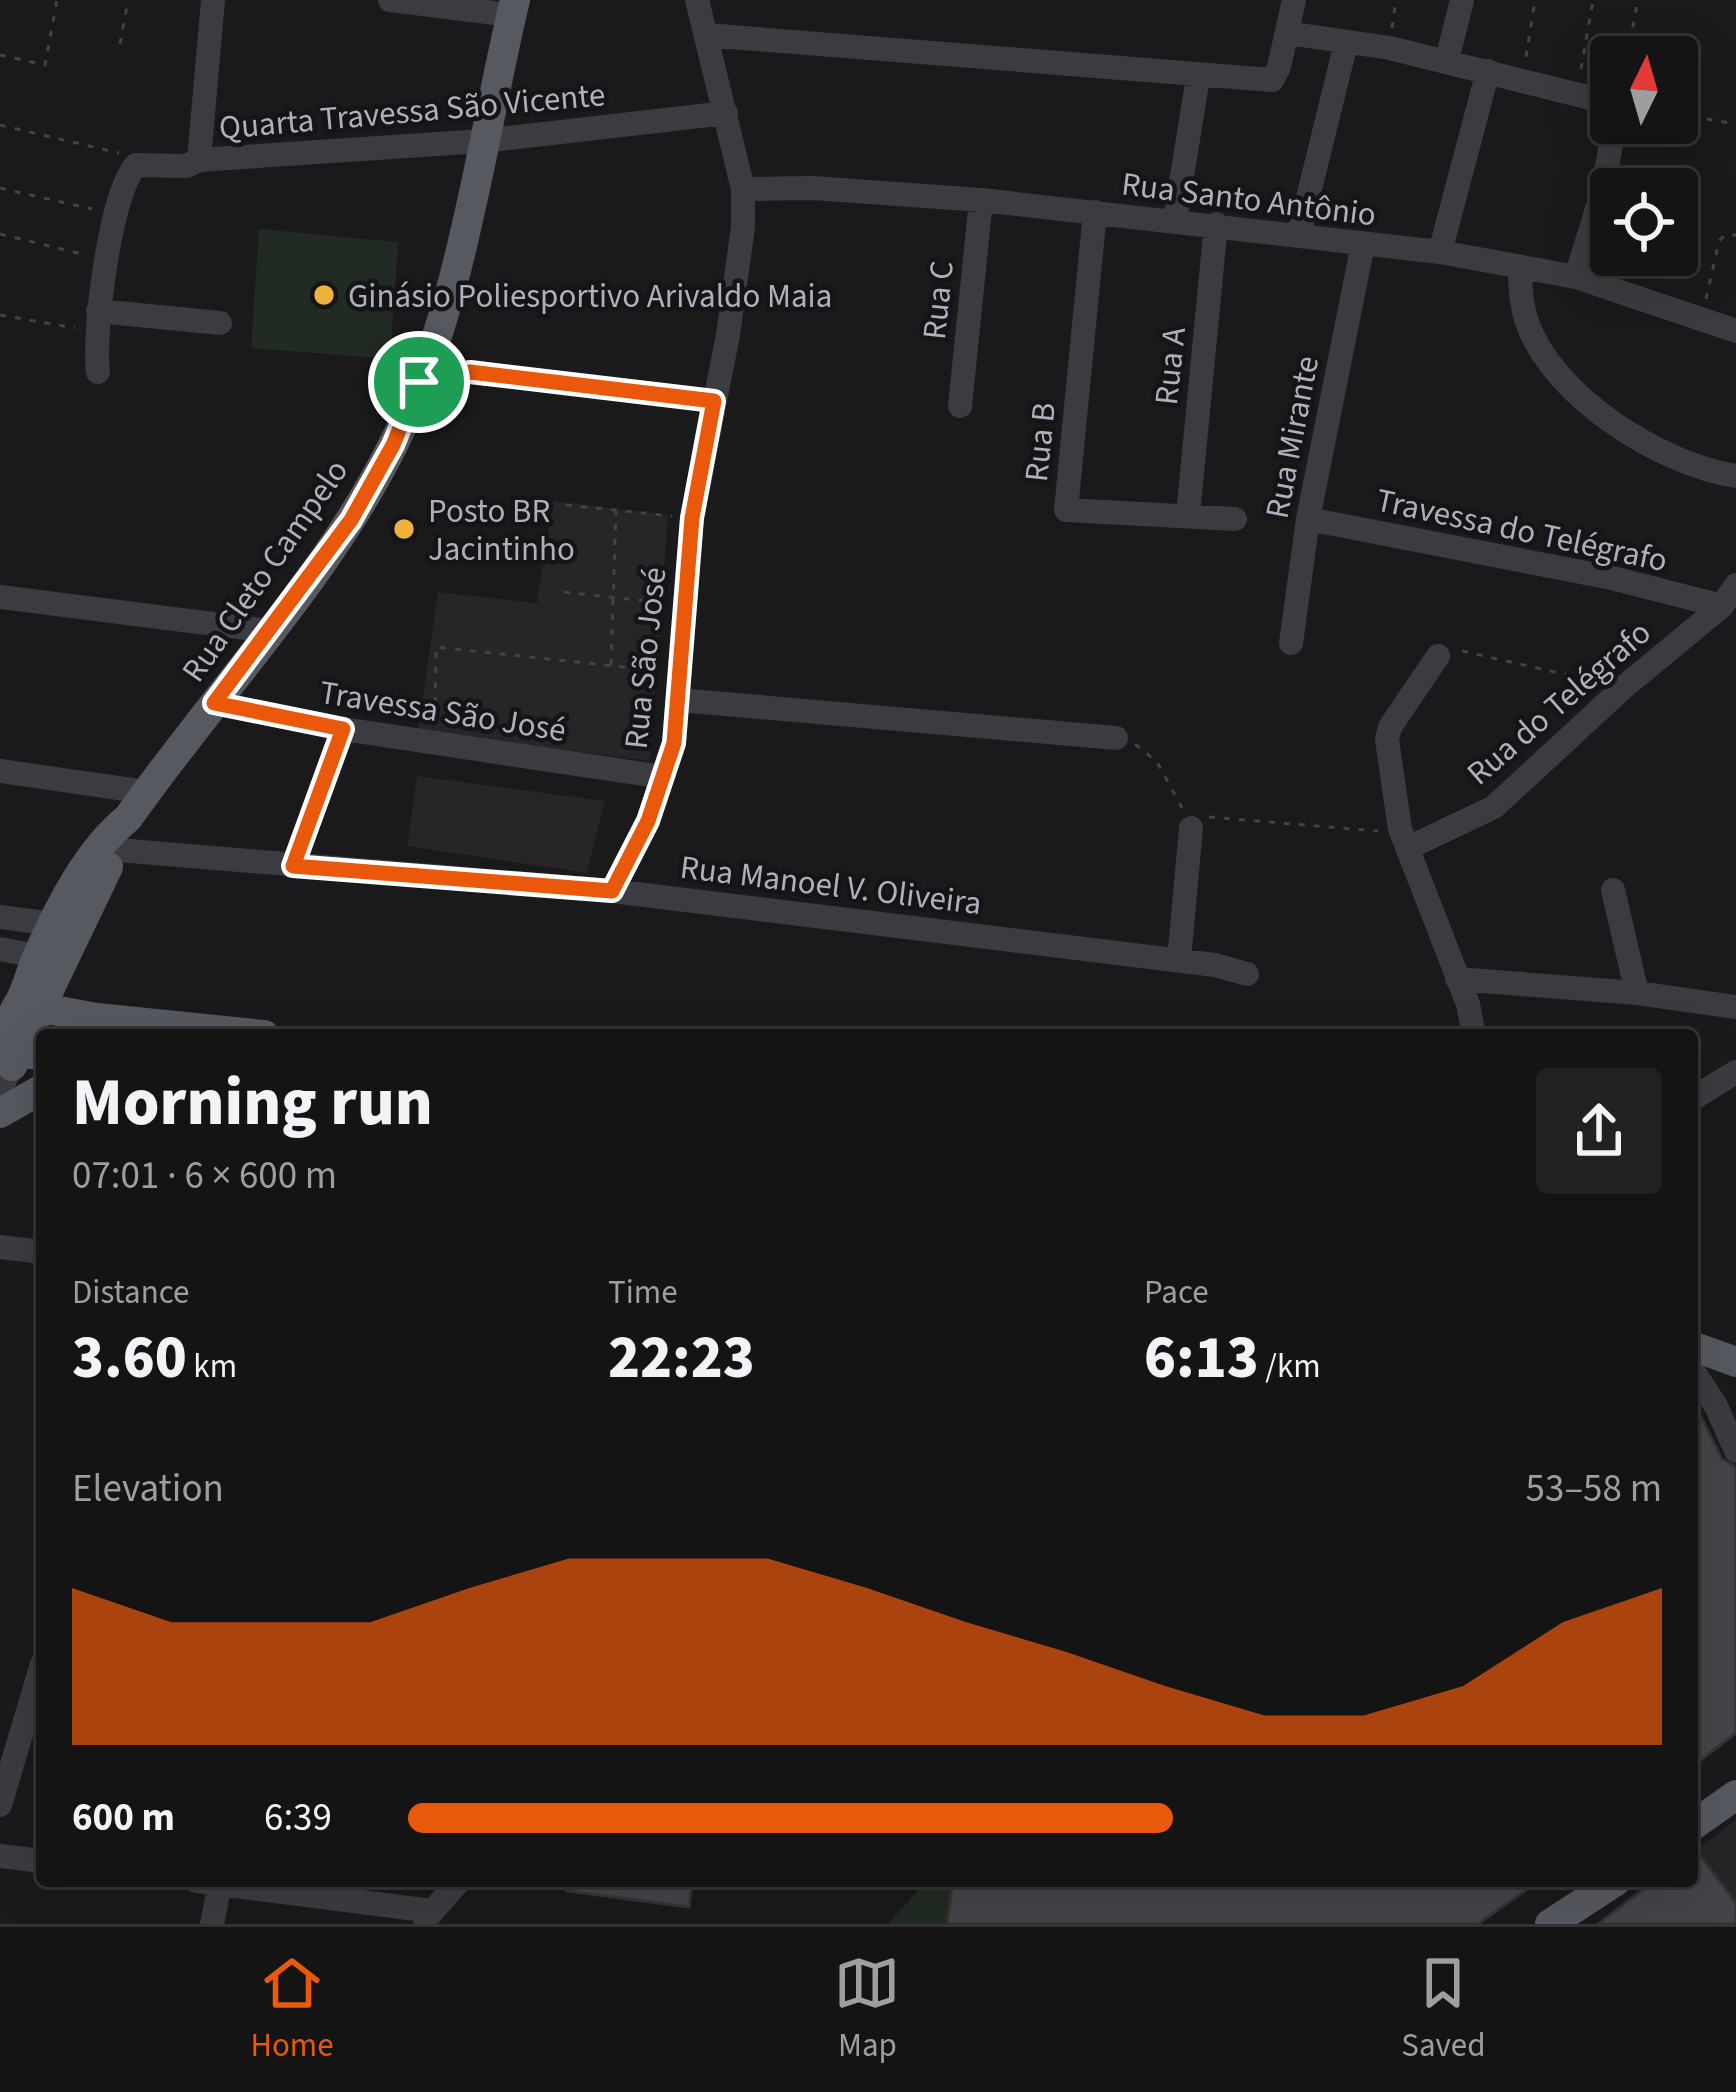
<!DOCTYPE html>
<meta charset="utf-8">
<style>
:root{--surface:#141415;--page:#212122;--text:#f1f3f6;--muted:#9d9ea0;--line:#333334;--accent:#ea580c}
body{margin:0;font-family:"Source Sans 3",sans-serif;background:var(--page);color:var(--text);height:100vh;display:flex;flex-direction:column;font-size:45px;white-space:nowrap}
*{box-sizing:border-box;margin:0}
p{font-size:39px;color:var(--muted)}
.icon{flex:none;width:66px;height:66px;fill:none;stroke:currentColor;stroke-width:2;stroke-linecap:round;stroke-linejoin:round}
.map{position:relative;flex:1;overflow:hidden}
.drawer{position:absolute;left:36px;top:1029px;width:1662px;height:858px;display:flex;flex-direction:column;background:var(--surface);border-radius:12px;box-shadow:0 12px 48px #0002,0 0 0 3px var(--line)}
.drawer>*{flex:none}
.needle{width:78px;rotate:5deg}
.tools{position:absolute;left:1590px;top:36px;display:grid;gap:24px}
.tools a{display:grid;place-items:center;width:108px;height:108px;border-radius:12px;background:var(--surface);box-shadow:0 12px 48px #0002,0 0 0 3px var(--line);font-size:60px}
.pin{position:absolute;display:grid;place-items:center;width:102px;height:102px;color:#fff;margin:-51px;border:6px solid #fff;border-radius:50%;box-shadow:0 3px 12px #0007}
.round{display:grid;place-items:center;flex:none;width:126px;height:126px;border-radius:12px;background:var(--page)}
.headline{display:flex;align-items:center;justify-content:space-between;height:204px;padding:0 36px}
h1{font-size:66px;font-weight:800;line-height:90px}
.metrics{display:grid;grid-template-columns:repeat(3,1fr);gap:18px;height:204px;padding:12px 36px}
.metrics div{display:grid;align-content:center}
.metrics b{font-size:60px;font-weight:800}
.metrics small{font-size:33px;font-weight:400}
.metrics p{font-size:33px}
.chart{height:336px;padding:24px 36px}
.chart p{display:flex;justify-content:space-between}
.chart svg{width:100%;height:216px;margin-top:12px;fill:var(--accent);opacity:.7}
ul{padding:0 36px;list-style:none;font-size:39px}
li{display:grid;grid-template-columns:192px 144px 1fr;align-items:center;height:90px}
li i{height:30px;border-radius:15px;background:var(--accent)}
.dock{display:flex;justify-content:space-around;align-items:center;height:168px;border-top:3px solid var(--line);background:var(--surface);font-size:33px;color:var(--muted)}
.dock a{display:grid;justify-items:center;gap:6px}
.dock .on{color:var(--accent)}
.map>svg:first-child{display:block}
.built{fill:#262629}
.green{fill:#222b23}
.building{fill:#444549;stroke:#343438;stroke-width:3}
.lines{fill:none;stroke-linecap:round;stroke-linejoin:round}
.path{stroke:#414348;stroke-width:3;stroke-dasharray:6 9;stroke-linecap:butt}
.minor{stroke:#3b3c41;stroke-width:24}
.major{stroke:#575960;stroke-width:30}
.major-bridge{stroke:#575960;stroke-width:30}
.route-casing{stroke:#fff;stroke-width:24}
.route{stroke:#ea580c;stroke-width:15}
.poi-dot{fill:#f1b23d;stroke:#151517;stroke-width:4.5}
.labels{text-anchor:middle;stroke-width:9;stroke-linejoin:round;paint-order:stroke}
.street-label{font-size:33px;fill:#adb1bc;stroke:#151517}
.poi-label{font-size:33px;fill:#adb1bc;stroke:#151517;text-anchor:start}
</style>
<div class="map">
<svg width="1736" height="1924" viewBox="0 0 1736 1924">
<rect width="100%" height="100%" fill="#1a1a1c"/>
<path class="built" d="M553 501 668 515 650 761 418 731 438 592 537 603Z
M417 776 605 801 587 873 407 846Z
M1736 1820V1903L1696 1850Z"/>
<path class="green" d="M259 229 398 242 390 359 251 348Z
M926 1881H953L947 1924H888Z"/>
<path class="building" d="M1692 1399 1722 1459 1736 1467V1733L1692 1767Z
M1692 1845 1736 1903V1924H1598L1654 1881H1692Z
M568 1881H692L689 1907 567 1891Z
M953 1881H1539L1478 1924H947Z"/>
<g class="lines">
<path class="path" d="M1392 28 1396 0
M120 44 128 0
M0 55 45 65 57 0
M1526 57 1535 0
M1627 57 1638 0
M1581 69 1593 0
M1677 114 1736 124
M0 125 119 153
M0 188 92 209
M0 234 86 255
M1706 299 1719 241 1724 236 1736 235
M0 315 75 328
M566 505 672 516
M564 592 664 603
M1462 651 1599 682
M611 665 616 511
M435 718 436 647 660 671
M1135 744 1157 762 1182 808
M1209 817 1378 831"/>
<path class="minor" d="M390 0 511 15
M1287 33 1390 48 1611 103
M706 35 1272 80 1279 67 1294 0
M1447 60 1462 0
M199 160 213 0
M743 189 813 188 981 200 1440 252 1576 277 1736 331
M1095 212 1066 510 1235 519
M1175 220 1198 77
M1299 234 1346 43
M1440 252 1488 71
M1520 267C1520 285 1521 305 1527 322 1553 397 1660 464 1736 476
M1576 277 1602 193 1615 123
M98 311 220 323
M98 372C93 333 110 193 136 165L186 166 199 160 483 141 726 113
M419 382 471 372 714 401
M960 406 981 200
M1188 515 1216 224
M1308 519 1612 578 1722 606
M0 597 269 631
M1291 643 1308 519 1363 244
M1438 656 1390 727 1387 740 1400 829 1468 1004 1474 1035
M679 700 1116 738
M214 703 343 729 663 777
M0 771 146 792
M1408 848 1494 807 1624 687 1722 606 1736 585
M118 850 612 891 1215 965 1247 974
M293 866 343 729
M1613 890 1637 993
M612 891 648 821 674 743 692 518 728 335 743 227V189L697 0
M0 917 53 924
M0 949 37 956
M1179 960 1191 828
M1457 979 1637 993 1736 1007
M0 1091 8 1074
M1692 1099 1736 1072
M0 1247 42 1252
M1692 1369 1716 1406 1736 1451
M0 1805 42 1664
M0 1856 42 1861
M196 1881 432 1911
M425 1920 459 1881
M212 1924 220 1884"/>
<path class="major" d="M20 1004 97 1018 264 1035
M16 1008C27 992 30 972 38 955 59 907 88 850 128 818 215 694 324 582 392 447 463 306 479 150 515 0
M35 1019 108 867
M0 1051 42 1055
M0 1113 42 1089
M1692 1346 1736 1362
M1692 1826 1736 1795
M1550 1924 1616 1881"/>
<path class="major-bridge" d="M0 1039 16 1008
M12 1066 35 1019"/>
</g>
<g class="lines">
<defs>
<path id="route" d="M470 372 714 401 692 518 674 743 648 821 612 891 293 866 343 729 214 703 351 520 393 445 419 382Z"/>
</defs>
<use href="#route" class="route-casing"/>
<use href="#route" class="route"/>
</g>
<g class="poi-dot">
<circle cx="324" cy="295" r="12"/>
<circle cx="404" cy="529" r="12"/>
</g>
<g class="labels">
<g class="street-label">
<text transform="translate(412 110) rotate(-5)" y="12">Quarta Travessa São Vicente</text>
<text transform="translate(1249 198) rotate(7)" y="12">Rua Santo Antônio</text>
<text transform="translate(937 300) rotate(-84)" y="12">Rua C</text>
<text transform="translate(1169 366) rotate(-84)" y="12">Rua A</text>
<text transform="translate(1291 437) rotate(-79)" y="12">Rua Mirante</text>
<text transform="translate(1039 442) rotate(-84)" y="12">Rua B</text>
<text transform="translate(1522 529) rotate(12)" y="12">Travessa do Telégrafo</text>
<text transform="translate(264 570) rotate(-55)" y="12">Rua Cleto Campelo</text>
<text transform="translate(644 658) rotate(-84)" y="12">Rua São José</text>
<text transform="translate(1558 702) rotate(-41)" y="12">Rua do Telégrafo</text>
<text transform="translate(443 710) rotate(9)" y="12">Travessa São José</text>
<text transform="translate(831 884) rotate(7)" y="12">Rua Manoel V. Oliveira</text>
</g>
<g class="poi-label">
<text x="348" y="307">Ginásio Poliesportivo Arivaldo Maia</text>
<text x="428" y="522">Posto BR<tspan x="428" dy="38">Jacintinho</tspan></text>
</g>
</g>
</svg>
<div class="tools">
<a><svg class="needle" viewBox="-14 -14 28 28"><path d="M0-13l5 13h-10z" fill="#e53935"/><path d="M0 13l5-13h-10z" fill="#9d9ea0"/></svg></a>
<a><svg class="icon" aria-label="locate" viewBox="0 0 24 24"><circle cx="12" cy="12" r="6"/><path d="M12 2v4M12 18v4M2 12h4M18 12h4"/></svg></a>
</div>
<div class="pin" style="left:419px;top:382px;background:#1e9e55"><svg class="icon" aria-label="arrive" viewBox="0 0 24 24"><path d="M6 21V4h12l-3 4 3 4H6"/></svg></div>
<section class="drawer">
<div class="headline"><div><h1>Morning run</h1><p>07:01 · 6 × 600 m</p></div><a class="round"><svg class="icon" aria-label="share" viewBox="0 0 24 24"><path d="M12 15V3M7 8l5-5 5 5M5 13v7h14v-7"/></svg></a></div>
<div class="metrics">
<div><p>Distance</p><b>3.60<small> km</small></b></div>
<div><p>Time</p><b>22:23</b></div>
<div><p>Pace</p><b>6:13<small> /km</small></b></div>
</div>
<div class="chart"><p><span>Elevation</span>53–58 m</p>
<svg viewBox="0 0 160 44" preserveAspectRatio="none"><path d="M0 44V12L10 19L20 19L30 19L40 12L50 6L60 6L70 6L80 12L90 19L100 25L110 32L120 38L130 38L140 32L150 19L160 12V44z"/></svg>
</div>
<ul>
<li><b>600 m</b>6:39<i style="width:61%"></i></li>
</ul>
</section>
</div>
<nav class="dock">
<a class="on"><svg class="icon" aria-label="home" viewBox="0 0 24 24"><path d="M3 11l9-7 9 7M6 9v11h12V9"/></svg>Home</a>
<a><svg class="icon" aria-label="map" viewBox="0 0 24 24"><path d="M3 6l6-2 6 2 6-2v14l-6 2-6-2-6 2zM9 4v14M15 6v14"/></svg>Map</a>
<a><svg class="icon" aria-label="saved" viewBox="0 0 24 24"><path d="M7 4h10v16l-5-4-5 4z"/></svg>Saved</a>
</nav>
